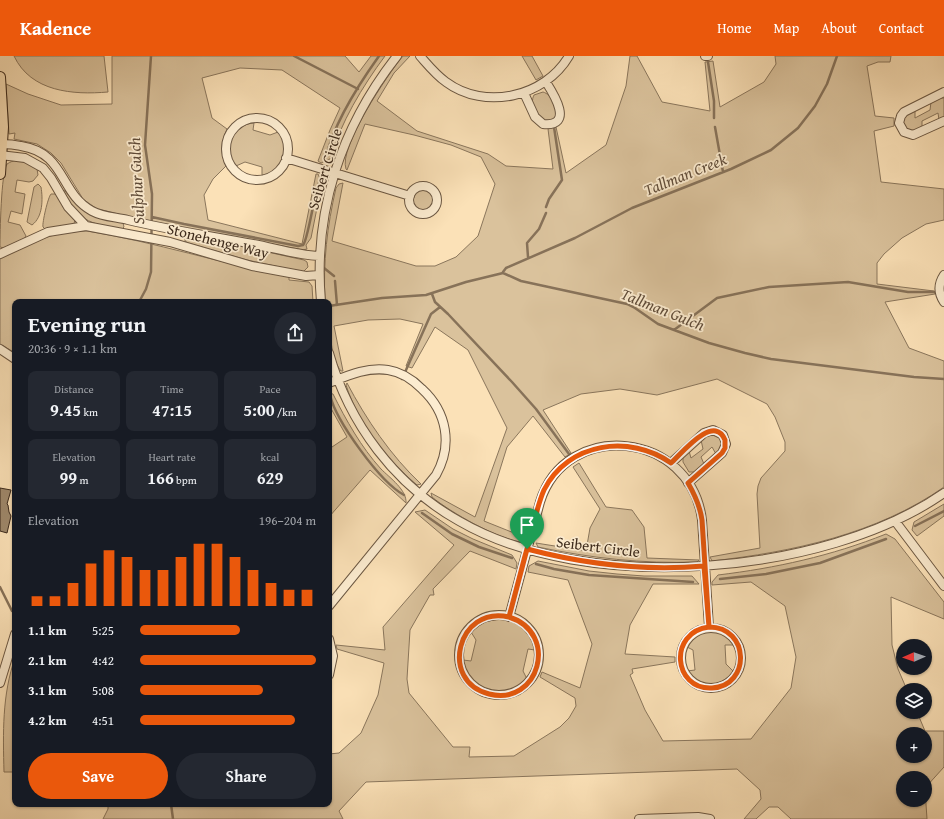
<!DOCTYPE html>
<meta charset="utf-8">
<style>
:root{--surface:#171b24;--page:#242831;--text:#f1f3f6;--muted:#9ea1a6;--accent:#ea580c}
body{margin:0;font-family:"Gentium Book Plus",serif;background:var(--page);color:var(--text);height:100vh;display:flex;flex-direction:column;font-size:15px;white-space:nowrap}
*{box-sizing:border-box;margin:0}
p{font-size:13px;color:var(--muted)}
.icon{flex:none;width:22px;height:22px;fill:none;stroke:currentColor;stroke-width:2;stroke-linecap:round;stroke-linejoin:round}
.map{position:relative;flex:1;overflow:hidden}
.panel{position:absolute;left:12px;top:243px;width:320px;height:508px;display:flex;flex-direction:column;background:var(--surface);border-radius:8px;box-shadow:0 1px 3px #0004}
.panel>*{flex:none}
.needle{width:26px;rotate:268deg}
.fabs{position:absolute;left:896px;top:583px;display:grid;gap:8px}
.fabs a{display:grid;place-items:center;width:36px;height:36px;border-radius:50%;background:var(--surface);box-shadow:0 1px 3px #0004;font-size:20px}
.pin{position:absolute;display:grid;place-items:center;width:34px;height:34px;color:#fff;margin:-41px -17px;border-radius:50% 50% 50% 0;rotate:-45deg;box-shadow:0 0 4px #0007}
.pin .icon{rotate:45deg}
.round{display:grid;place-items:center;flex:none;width:42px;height:42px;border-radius:21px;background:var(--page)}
.summary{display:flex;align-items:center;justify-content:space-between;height:68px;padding:0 16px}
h1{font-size:22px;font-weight:700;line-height:30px}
.figures{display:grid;grid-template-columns:repeat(3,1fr);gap:6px;height:68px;padding:4px 16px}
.figures div{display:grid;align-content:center;border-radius:8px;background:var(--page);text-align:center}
.figures b{font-size:17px;font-weight:700}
.figures small{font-size:11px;font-weight:400}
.figures p{font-size:11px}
.chart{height:112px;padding:8px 16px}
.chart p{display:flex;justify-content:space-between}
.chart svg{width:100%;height:72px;margin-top:4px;stroke:var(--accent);stroke-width:6}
.primary-button{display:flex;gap:8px;margin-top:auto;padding:8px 16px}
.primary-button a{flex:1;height:46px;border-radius:24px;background:var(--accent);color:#fff;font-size:16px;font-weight:700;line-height:46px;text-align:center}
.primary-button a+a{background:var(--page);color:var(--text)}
ul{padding:0 16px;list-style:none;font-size:13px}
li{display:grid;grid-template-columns:64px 48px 1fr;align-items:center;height:30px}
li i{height:10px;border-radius:5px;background:var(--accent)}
header{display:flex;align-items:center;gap:24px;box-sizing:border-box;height:56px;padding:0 20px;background:var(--accent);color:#fff}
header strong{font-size:19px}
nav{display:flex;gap:22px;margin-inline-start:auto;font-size:14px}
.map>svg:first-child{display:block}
.green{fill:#dac29c;stroke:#8a765c;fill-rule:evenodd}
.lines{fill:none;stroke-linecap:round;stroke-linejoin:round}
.stream{stroke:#877259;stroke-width:2.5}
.building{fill:#9f896c;stroke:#3b291b}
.minor-casing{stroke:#6b5742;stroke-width:10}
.major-casing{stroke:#3b291b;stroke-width:12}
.minor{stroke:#fcecd0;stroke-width:8}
.major{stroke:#fbe1b7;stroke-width:10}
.route-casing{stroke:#fff;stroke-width:8}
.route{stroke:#ea580c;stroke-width:5}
.labels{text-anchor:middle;stroke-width:3.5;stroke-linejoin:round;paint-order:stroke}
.street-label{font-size:15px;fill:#3b291b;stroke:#fcecd0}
.water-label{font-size:16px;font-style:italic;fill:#614d3a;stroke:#fcecd0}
</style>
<header>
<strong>Kadence</strong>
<nav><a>Home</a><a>Map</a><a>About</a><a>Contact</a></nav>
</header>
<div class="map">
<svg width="944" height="763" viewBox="0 0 944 763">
<rect width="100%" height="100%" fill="#fbe1b7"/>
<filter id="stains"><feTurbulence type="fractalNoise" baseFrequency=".005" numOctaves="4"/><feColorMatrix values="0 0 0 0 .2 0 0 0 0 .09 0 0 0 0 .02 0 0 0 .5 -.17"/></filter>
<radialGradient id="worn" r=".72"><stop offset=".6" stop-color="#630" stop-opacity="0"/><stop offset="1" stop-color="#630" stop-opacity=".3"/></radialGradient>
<path class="green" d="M14 0H104L108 36C73 39 31 36 14 0Z
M112 0H345L359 16 371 0H385C362 31 341 66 330 103L321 107 318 105 330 74 340 52 282 14 240 12 202 22 212 62 227 73C221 86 220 97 226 110L213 123 204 139 208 164 302 188 316 118H318L322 127 311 182 306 189 307 193 303 194 225 179 173 171 97 153 83 143 61 107 51 97 37 88 14 83 15 77 9 78 6 28 28 38 61 49 112 48Z
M403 0H410L394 17 377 45 417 75 488 98 506 110 553 113 548 73 556 71 566 117 606 89 626 30 630 0H637L662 46 710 55 705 6 713 5 720 51 764 26 776 8 775 0H891L890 6H878L867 10 875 60 894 62V70L874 75 881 126 944 133V164L926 168 902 182 884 198 877 207V228L934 235 935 238 885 246 909 292 944 305V431C877 478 792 496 712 505L710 501 760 492 757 438 758 430 761 422 785 395V386L775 361 767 348 717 323 657 339 620 333 581 338 543 354 571 397 565 401 533 360 507 391 484 465 524 481 522 486C499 484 450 456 432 441L431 437 475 461 507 372 468 294 435 271 412 312 406 310 423 268 400 263 368 264 334 270 343 315H341C329 301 329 263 329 246H325C323 206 327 171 336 132L339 128 343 127 332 185 416 210H435L456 201 478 180 495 128 481 101 451 89 414 79 365 68 347 114 346 113C338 92 388 18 403 0Z
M522 0H532L543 20 536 24Z
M543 36C551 38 562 54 554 62 552 64 548 64 545 65 537 60 529 49 534 39Z
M939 42H944V62L939 64 938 57 922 65V73L917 76 905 74 902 63 904 60 915 55V62L930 54 931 46Z
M254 67 253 74 270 79 278 76C292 88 280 122 262 119V111L245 106 236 110C221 94 233 68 254 67Z
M16 104 28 107 37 113 38 119 33 125 29 126 17 124 15 136 25 138 22 158 11 155 8 166 20 169 26 180 24 183 4 192 0 191C0 177 1 117 7 108 10 106 13 105 16 104Z
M38 128 41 131C43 143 43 161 32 169L27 166 34 131Z
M63 134 65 135C82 157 96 161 123 167L124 171 121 174C88 166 78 166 63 134Z
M412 145a11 11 0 1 1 22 0a11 11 0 1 1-22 0Z
M51 138H56L75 163 74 168 45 173 43 171C42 167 48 141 51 138Z
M87 175C156 186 221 208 289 220V224L309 226 312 230 313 246H15V297L0 288V203C33 186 49 176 87 175Z
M185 182 240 190 304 204 307 206 308 211 303 216 247 204 188 187 185 185Z
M347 327C366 363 391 400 421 428L417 429C387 404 358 367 346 329Z
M329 337 333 338C346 364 361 391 381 413 390 422 407 434 406 447L370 414 329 461V393L347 381 329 349Z
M714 378C724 385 724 389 716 398L712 391 701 401 704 408 696 416H689L683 406V401L689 395 691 402 703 393 701 384 704 381Z
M579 407 606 451 632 454 644 471 647 502 699 504 697 506C643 508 590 502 538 491L536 487 586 495 590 472 600 453 573 411Z
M944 448V460L917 480 912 474 914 466Z
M425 454 453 473 473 483 512 499 517 507 516 513 470 495 433 533 434 539H430L410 574 407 623 409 637 453 691H470L469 701 514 700 560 671 569 662 576 650 575 642 540 621 542 616 580 632 592 588 568 524 528 516 529 510 538 505 589 515 617 518 644 520H692L699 528H653L630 569 625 598 675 601V606L632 613 633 617 630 619 645 654 663 685 751 683 791 632 796 601 785 550 751 526 712 529V526L718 519C776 512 831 500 886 478L895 483 944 546V563L891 541 892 589 898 613 907 634H903V656H917L925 675H944V711L925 732V722H903V744H925V733L927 763H791L778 751H769L756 763H744L761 743 760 734 737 713 366 726 339 755 343 763H103L108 753V748H329V698L339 697 361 677 378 639 384 607 337 593 336 589 385 594 383 571 454 489 415 456ZM903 678H925V700H903Z
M499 563C516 564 536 576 535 594L528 593 523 615 527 623 526 625C520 630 514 634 507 636 488 640 462 624 463 604L471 605 476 584 471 576 484 566Z
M712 574 725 579 732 585 733 589H725L726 608 733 615V617C721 630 694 637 687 615L695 614 693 594 685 590C691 579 700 575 712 574Z
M15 602V716H4C3 677 2 639 15 602Z"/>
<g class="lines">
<path class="stream" d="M294 0 358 33
M708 6 714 45V62
M715 71 723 116
M326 101C334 67 359 28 379 0
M546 151 549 143 562 124 554 71
M152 161 184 168 298 190 303 189C308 184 314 139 319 127
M528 201 527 187 539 173 546 157
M324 212 334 220
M503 216 506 212 575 182 632 152 731 113 771 94 798 72 815 50 827 28 837 0
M335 225 337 249
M432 238 435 246 448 258 512 326 536 353 569 398
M139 246 146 233 151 216 152 138 145 89 151 0
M329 250 382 242 426 239 466 226 503 217 521 225 627 248 635 252 658 268 709 287 745 297 771 303 914 321 944 323
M674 274 717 242 769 231 848 226 908 236H936
M402 323 431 258 440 251
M330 339C336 365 380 426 404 439
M422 457 452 478 479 491 512 502
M915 470 944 455
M536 508 554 513 589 519 693 526
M720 523 766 518 820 507 886 483
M0 531 12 555
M171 748 173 763"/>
</g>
<path class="building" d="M0 432 11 434 7 448 8 449 9 456 11 460 7 477 0 475Z"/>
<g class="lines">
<defs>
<path id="minor" d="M420 0C428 9 436 19 446 26 485 55 545 41 569 0
M705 0H708
M944 36 904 56 901 60 899 67 904 76 913 79 944 65
M524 37 535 61 543 68C575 71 553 37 546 26
M226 93a31 31 0 1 1 62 0a31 31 0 1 1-62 0Z
M0 89C6 87 15 89 21 90 66 97 59 137 92 155 103 161 116 161 128 164 169 174 211 180 253 188 275 192 296 199 319 200
M0 99 25 102 43 112 51 122 68 151 86 170 170 186 252 210 306 220 319 219
M286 102 410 140
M409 144a14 14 0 1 1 28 0a14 14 0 1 1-28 0Z
M0 198 48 176 86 170
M944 219C938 228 938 237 944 246
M321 246C313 156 341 71 397 0
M0 293 15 303
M329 297C349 368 395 429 459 465 586 539 825 520 944 437
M329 327C349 319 367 311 388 314 402 316 412 323 422 333 447 356 453 389 436 419L329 550
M671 407 704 377 713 374 723 379 726 388 722 397 688 427
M895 465 944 530
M459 599a40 40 0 1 1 80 0a40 40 0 1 1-80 0Z
M509 561 540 446C566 362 691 375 702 464L709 571
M681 602a30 30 0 1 1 60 0a30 30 0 1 1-60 0Z
M329 583 333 600 329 619
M0 627 15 578
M639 763 698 761 710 763"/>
<path id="major" d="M0 21 3 71 0 118"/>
</defs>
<use href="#minor" class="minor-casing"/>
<use href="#major" class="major-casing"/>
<use href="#minor" class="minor"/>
<use href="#major" class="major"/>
</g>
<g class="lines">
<defs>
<path id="route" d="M527 493 509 561C560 577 539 651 489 638 439 626 457 549 509 561L525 500 527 493C584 508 646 515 704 510L709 571C750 571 751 630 712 632 673 634 668 576 709 571L702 464C700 450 695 439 688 427L722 397 725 392V384C714 357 682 397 671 407 630 378 568 386 544 434 536 452 533 474 527 493"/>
</defs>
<use href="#route" class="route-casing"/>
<use href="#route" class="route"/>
</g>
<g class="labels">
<g class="street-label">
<text transform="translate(325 113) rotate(-73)" y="5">Seibert Circle</text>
<text transform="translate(218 185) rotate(14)" y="5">Stonehenge Way</text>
<text transform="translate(598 491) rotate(7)" y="5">Seibert Circle</text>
</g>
<g class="water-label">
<text transform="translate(685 118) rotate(-22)" y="6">Tallman Creek</text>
<text transform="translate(136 125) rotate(-93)" y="6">Sulphur Gulch</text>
<text transform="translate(663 253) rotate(22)" y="6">Tallman Gulch</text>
</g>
</g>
<rect width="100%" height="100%" filter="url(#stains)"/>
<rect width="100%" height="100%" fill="url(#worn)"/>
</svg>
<div class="fabs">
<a><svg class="needle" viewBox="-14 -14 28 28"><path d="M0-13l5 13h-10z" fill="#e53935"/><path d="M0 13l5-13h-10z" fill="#9ea1a6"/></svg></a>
<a><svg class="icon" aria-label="layers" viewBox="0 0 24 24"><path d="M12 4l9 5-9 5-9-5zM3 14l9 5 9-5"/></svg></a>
<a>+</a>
<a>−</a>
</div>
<div class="pin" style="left:527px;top:493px;background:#1e9e55"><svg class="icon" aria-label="arrive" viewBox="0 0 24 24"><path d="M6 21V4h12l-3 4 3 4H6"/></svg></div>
<section class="panel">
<div class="summary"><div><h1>Evening run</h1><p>20:36 · 9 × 1.1 km</p></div><a class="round"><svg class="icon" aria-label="share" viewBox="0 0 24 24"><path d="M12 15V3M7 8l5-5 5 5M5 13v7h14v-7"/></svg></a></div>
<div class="figures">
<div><p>Distance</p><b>9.45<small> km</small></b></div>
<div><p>Time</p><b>47:15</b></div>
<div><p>Pace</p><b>5:00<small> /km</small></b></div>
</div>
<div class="figures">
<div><p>Elevation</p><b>99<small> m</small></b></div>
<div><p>Heart rate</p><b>166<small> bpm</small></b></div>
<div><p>kcal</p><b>629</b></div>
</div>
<div class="chart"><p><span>Elevation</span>196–204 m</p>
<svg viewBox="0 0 160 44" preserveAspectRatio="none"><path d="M5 44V38M15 44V38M25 44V30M35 44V18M45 44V10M55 44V14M65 44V22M75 44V22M85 44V14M95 44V6M105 44V6M115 44V14M125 44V22M135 44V30M145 44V34M155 44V34"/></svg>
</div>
<ul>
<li><b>1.1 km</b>5:25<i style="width:57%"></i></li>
<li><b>2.1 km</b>4:42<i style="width:100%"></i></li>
<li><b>3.1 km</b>5:08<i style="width:70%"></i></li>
<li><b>4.2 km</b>4:51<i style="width:88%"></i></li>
</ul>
<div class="primary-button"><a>Save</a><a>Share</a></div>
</section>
</div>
